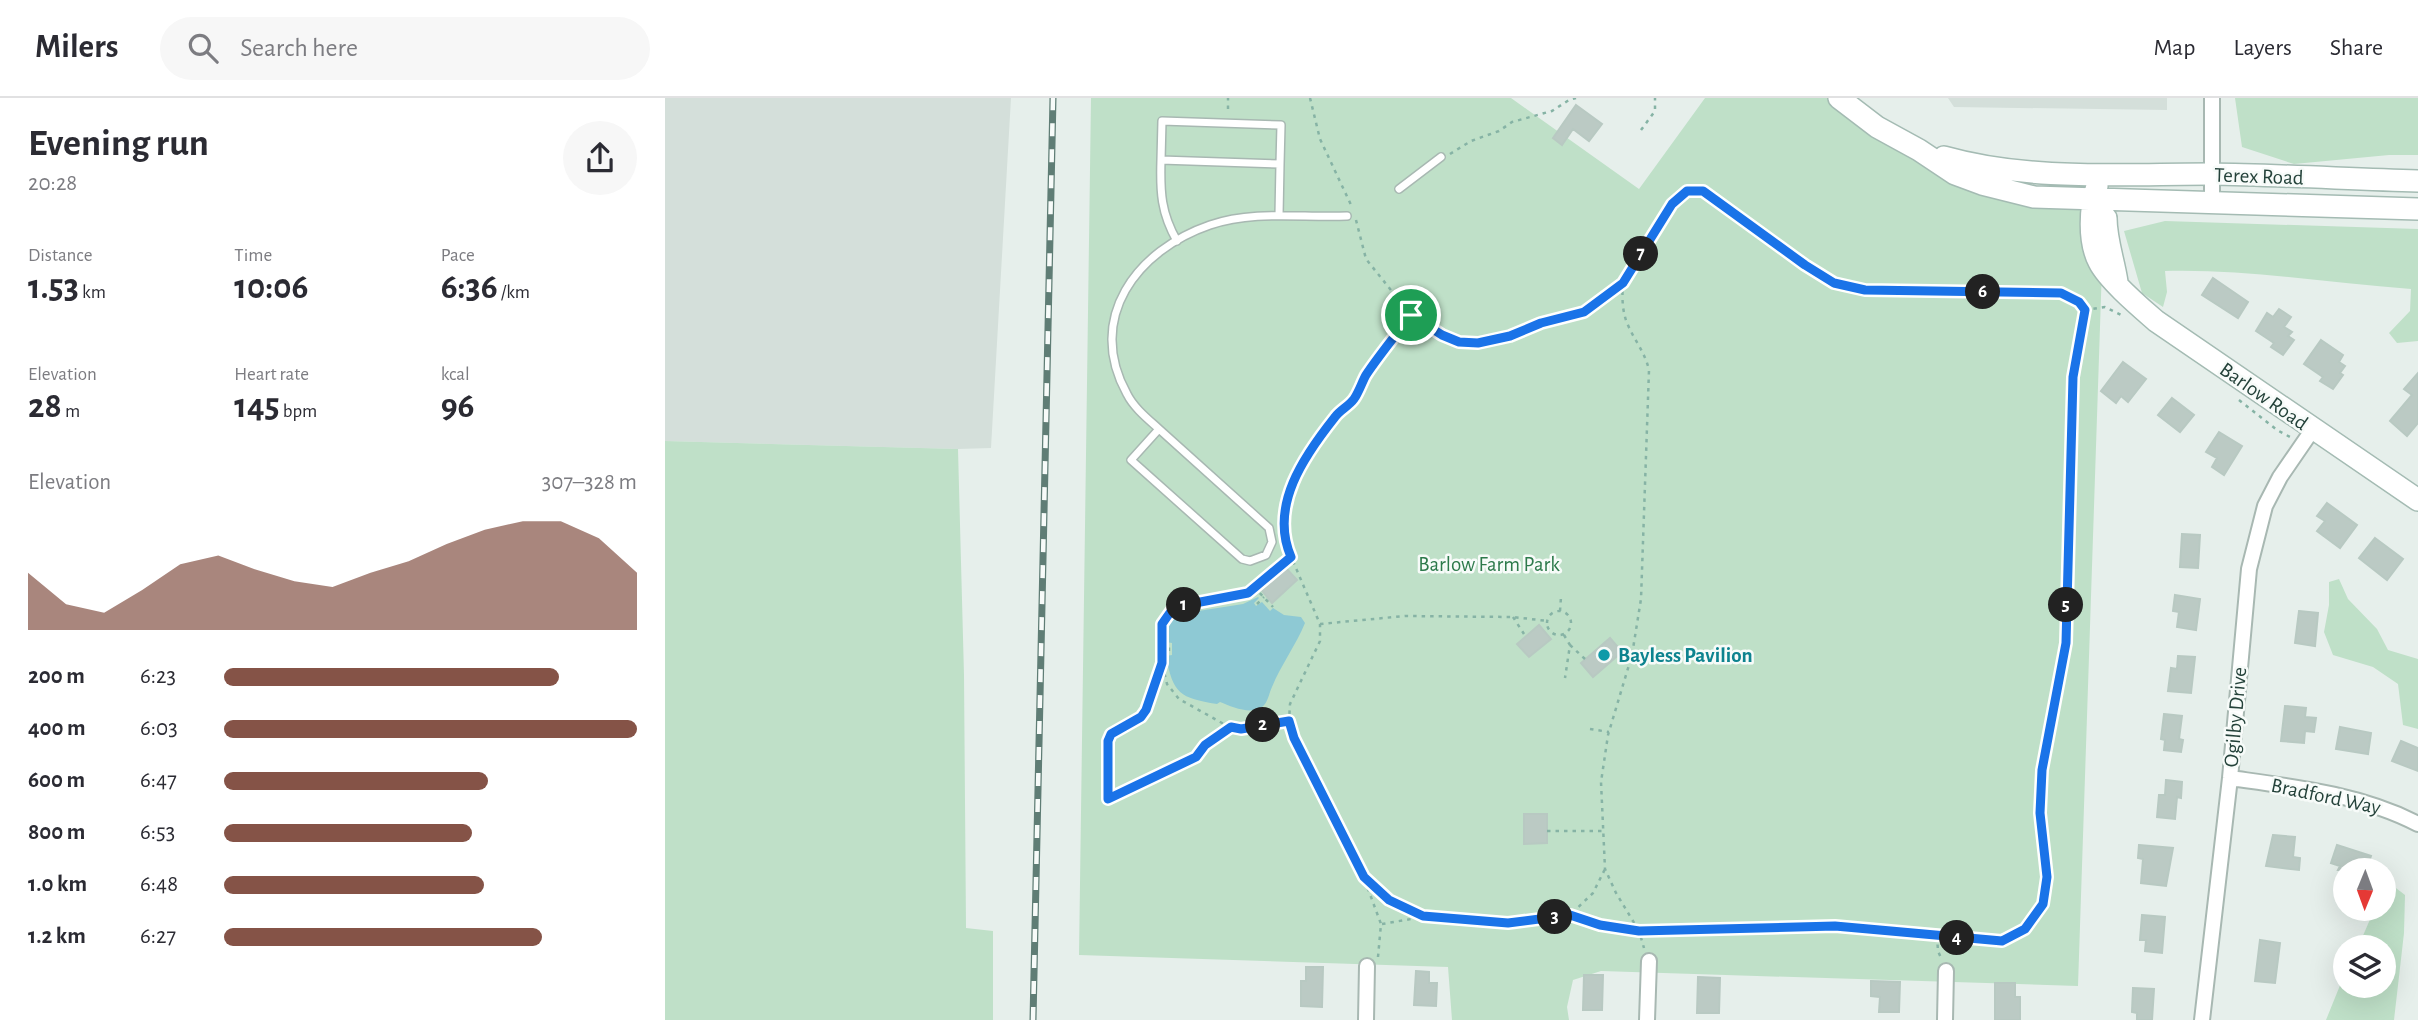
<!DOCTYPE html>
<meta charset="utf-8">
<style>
:root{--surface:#fff;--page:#f7f7f7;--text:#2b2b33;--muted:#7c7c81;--line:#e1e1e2;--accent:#855347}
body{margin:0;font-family:"Alegreya Sans",sans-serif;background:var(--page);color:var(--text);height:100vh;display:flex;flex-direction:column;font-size:26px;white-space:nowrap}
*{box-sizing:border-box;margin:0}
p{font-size:23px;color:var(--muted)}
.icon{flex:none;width:38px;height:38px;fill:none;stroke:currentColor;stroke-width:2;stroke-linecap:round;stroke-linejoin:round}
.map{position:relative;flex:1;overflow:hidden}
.sheet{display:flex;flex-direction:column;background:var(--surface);width:665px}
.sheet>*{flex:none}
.needle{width:46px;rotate:181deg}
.controls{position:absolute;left:1668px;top:760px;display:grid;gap:14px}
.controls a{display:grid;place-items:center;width:63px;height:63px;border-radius:50%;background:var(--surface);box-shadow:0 7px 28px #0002;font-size:35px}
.pin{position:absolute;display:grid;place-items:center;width:60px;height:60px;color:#fff;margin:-30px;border:4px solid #fff;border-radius:50%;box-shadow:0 2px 7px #0007}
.km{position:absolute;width:35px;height:35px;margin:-18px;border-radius:50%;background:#222;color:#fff;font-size:19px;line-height:35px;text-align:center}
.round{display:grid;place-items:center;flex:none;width:74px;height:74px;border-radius:37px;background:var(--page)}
.overview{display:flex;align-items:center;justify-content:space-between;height:119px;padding:0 28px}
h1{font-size:38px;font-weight:700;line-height:52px}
.figures{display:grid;grid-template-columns:repeat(3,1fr);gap:10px;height:119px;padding:7px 28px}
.figures div{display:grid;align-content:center}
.figures b{font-size:35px;font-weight:700}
.figures small{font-size:19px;font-weight:400}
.figures p{font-size:19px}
.chart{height:196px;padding:14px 28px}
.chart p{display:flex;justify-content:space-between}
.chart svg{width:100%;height:126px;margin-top:7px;fill:var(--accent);opacity:.7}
ul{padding:0 28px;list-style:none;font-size:23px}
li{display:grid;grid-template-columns:112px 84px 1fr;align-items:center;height:52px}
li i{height:18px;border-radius:9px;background:var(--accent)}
header{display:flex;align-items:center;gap:42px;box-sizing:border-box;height:98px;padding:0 35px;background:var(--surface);border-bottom:2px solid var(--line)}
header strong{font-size:33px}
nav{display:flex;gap:38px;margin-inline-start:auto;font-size:24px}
.search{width:490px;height:63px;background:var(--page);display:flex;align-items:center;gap:18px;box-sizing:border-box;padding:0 24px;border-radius:38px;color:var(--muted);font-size:26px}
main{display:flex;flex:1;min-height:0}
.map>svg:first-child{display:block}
.built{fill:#d4dfda}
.green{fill:#bfe0c8}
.water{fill:#8ec9d4}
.building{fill:#bbcac4;stroke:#b8c9c2;stroke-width:2}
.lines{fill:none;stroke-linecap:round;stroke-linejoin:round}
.lane-casing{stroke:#a8b8b2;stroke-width:10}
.street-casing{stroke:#a8b8b2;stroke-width:18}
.secondary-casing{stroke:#a4bbb3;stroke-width:24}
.path{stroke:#86b3a5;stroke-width:2.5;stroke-dasharray:3.5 5;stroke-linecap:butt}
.lane{stroke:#fff;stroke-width:7}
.street{stroke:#fff;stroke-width:14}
.secondary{stroke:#fff;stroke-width:21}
.rail-casing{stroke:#5f7d75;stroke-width:7}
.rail{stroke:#f7fbf9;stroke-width:4.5;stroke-dasharray:13;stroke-linecap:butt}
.route-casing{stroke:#fff;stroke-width:14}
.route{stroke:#1a73e8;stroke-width:9}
.culture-dot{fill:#0f9aa8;stroke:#f7fbf9;stroke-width:2.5}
.labels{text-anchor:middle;stroke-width:5;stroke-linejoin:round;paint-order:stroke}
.street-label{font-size:21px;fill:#24423a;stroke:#f7fbf9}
.park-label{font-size:21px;fill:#2d7a4b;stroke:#f7fbf9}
.culture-label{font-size:21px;font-weight:bold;fill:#0d838f;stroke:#f7fbf9;text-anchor:start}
</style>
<header>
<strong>Milers</strong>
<div class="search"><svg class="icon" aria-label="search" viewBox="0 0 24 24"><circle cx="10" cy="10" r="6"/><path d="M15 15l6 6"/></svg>Search here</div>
<nav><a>Map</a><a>Layers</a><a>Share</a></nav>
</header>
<main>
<section class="sheet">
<div class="overview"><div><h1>Evening run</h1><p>20:28</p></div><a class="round"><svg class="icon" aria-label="share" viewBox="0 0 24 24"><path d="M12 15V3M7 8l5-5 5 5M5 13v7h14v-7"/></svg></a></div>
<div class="figures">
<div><p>Distance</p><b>1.53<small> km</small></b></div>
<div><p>Time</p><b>10:06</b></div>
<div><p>Pace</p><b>6:36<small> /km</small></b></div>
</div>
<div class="figures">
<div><p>Elevation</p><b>28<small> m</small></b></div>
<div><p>Heart rate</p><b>145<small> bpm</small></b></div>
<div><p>kcal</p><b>96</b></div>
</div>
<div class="chart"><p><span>Elevation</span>307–328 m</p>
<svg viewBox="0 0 160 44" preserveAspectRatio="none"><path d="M0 44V24L10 35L20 38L30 30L40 21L50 18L60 23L70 27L80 29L90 24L100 20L110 14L120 9L130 6L140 6L150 12L160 24V44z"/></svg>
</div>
<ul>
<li><b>200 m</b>6:23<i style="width:81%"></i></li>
<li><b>400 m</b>6:03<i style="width:100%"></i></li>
<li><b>600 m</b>6:47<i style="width:64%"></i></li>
<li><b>800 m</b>6:53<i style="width:60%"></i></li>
<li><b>1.0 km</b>6:48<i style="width:63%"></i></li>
<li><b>1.2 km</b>6:27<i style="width:77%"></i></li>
</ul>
</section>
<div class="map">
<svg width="1753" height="922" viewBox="0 0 1753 922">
<rect width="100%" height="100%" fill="#e6efeb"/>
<path class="built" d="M0 0H346L326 350 293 351 0 343Z
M1283 0H1502V12L1289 9Z"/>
<path class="green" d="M426 0H846L974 91 1040 0H1165L1291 80 1428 101 1437 169 1413 888 936 873 908 882 902 909 904 922H787L783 869 414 857Z
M1570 0H1753V57H1724L1629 66 1577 49Z
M1500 123 1753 131V243L1732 245 1724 235 1745 213 1746 191C1664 185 1583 171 1500 173L1502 194 1498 209 1477 195 1459 133Z
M0 343 293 351 299 577 301 830 328 833V922H0Z
M1674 481 1683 501 1712 531 1723 552 1753 561V631L1738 627 1733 586 1708 569 1668 557 1659 534 1664 507V484Z
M1727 787 1740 797 1739 835 1729 922H1661L1680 875V887H1718V849H1693L1710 810H1718L1719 797Z"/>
<path class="water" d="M593 499 594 500 589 505 591 508 597 504 605 513 608 510 619 517 636 519 640 525C631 547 616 567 607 589 604 595 603 605 597 609 586 617 567 609 555 604L552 606C515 600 508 596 501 558L507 557V545L501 544 500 527 508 517 578 506Z"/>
<path class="building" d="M911 7 937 26 924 43 908 31 897 47 888 40Z
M1548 180 1583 204 1573 220 1537 197Z
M1614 211 1626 219 1619 229 1627 234 1623 238 1629 242 1618 257 1606 249 1609 245 1591 233 1602 215 1608 219Z
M1656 242 1678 257 1674 264 1680 268 1675 275 1678 277 1668 291 1655 283 1658 279 1639 266Z
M1458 264 1481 281 1463 304 1456 298 1451 305 1436 293Z
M1753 275V325L1742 338 1725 323 1747 297 1739 291Z
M1507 300 1529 317 1515 334 1493 317Z
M1554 334 1577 348 1559 377 1547 369 1552 360 1541 354Z
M1662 405 1692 427 1675 450 1652 433 1660 423 1652 418Z
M1517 436 1535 437 1533 470 1515 469Z
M1710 440 1738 461 1722 482 1694 460Z
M619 468 632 482 607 505 595 490Z
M1510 497 1535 501 1531 532 1512 529 1514 514 1508 513Z
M1634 513 1653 515 1650 548 1630 545Z
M874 527 886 541 864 559 852 546Z
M945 540 957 554 928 579 916 565Z
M1513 558 1530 559 1526 595 1503 593 1506 570 1512 571Z
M1620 608 1641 610 1640 619 1651 620 1649 634 1640 633 1639 645 1616 643Z
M1499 616 1517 618 1514 641 1518 642 1516 654 1499 652 1500 642 1496 641Z
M1675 629 1706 635 1703 656 1671 651Z
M1736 643 1753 650V673L1727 663Z
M1501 682 1517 684 1516 700 1512 699 1510 721 1492 719 1494 697H1500Z
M859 716H882V745L859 746Z
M1608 737 1630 739 1628 759 1635 760 1634 772 1601 768Z
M1474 747 1508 750 1501 788 1476 785 1478 761 1473 760Z
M1672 747 1706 758 1701 772H1673L1675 768 1666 765Z
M1477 817 1500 819 1497 855 1480 853 1481 842H1475Z
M1595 842 1615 845 1610 885 1590 883Z
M641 869H658L657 909 636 908V883H641Z
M751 873 764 874V885H772L771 908 749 907Z
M919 877H938L937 912H918Z
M1033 879 1055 880 1054 915H1032Z
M1206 883 1235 884 1234 914H1214L1215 899 1206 898Z
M1330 885H1350V899H1355V922H1330Z
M1468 890 1489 891 1487 922H1472V915L1467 914Z"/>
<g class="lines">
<defs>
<path id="lane" d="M497 23 616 27 615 66 496 62Z
M496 62C495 94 496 115 512 143
M734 91 776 59
M614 117 615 66
M494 331 466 362 577 461 585 463 601 457 607 444 604 430 494 331C483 321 469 310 462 296 420 220 472 152 545 127 590 112 636 120 682 118"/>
<path id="street" d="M1547 105V0
M1565 680C1629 689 1695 696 1753 726
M701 922 702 868
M982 922 984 863
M1280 922 1281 873
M1537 922 1565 680 1584 471 1600 408 1615 379 1648 331"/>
<path id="secondary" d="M1174 0 1212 29 1254 52 1290 76 1317 86 1369 99 1753 111
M1279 59C1364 83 1457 76 1545 76 1614 77 1684 81 1753 83
M1432 88C1425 109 1423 143 1434 164 1443 182 1475 209 1491 223L1753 402
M1441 120C1441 142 1449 163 1452 184"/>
</defs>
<use href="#lane" class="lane-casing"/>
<use href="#street" class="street-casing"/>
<use href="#secondary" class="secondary-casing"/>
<path class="path" d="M645 0 655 41 687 109
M563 11V0
M976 32 990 13V0
M785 56 806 43 834 33 847 24 887 13 904 2 911 0
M691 122 701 161 746 217 777 237 794 244 813 245 845 238 876 225 919 214 958 185 1008 106 1022 93H1038L1140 167 1169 185 1200 192 1396 195 1414 204 1420 212
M958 185C957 199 957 212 962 225 969 242 980 254 984 272L976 501 967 557 943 637 936 684 940 771 951 795 974 833 1170 828 1337 843 1360 831 1378 806 1382 779 1375 715 1376 672 1401 546 1408 279 1420 212
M1420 212 1440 209 1458 218
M1574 302 1612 332 1625 339
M589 489 608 509
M592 506 599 499
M882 525a12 12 0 1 1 24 0a12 12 0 1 1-24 0Z
M895 513 896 499
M848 519 859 536
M655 526 740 518 848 519 883 523
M899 537 905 547 900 580
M905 547 920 561
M497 548H504V555H497
M497 565C492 577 483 610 477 617 466 628 450 628 443 643V701L531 659 540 647 566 630
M624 623 576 631 566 630 514 601 502 586 497 565V526L509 509 583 495 626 459
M925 631 944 634
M882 733H939
M700 781 724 802 758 819 843 825 905 817 928 795 940 771
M906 817 935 827 974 833 979 850
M717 826 758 819
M1272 838 1273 853 1276 860
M713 859 716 826 699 780 629 640 624 623 625 606 655 543V526L621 447 618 423 621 402 625 389 651 345 671 317 689 301 701 278 746 217"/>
<use href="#lane" class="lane"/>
<use href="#street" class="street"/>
<use href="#secondary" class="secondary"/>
<defs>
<path id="rail" d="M368 922 388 0"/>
</defs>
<use href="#rail" class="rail-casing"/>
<use href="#rail" class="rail"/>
</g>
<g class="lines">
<defs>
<path id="route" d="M1022 93H1038L1140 167 1169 185 1200 192 1396 195 1414 204 1420 212 1408 279 1401 545 1377 672 1375 715 1382 779 1378 806 1360 831 1337 843 1170 828 974 833 935 827 905 817 843 825 758 818 724 802 699 779 629 640 624 623 576 631 566 629 540 647 531 659 443 701V643L446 636 476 619 481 612 497 565V526L509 509 583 495 626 459C604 408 639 358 670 319 675 312 684 308 689 301 694 294 697 284 701 277 715 256 731 237 746 217L777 237 794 244 813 245 845 238 876 225 919 214 958 185 1007 106Z"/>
</defs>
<use href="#route" class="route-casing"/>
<use href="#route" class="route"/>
</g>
<circle class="culture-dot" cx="939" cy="557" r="7"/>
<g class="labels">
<g class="street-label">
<text transform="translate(1594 78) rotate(2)" y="7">Terex Road</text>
<text transform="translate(1599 298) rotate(35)" y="7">Barlow Road</text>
<text transform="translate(1570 619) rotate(-85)" y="7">Ogilby Drive</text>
<text transform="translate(1661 698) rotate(12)" y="7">Bradford Way</text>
</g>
<g class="park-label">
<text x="824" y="473">Barlow Farm Park</text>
</g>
<g class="culture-label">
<text x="953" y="564">Bayless Pavilion</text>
</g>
</g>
</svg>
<div class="controls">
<a><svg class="needle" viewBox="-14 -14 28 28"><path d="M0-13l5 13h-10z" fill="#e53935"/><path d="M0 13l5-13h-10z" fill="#7c7c81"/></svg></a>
<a><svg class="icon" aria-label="layers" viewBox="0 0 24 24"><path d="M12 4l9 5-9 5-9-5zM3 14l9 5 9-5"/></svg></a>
</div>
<div class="pin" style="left:746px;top:217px;background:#1e9e55"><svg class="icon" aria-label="arrive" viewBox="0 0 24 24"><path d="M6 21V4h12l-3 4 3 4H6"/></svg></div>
<b class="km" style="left:519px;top:507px">1</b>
<b class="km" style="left:598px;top:627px">2</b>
<b class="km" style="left:890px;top:819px">3</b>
<b class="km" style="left:1292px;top:840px">4</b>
<b class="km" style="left:1401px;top:507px">5</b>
<b class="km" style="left:1318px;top:194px">6</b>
<b class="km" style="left:976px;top:156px">7</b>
</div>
</main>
